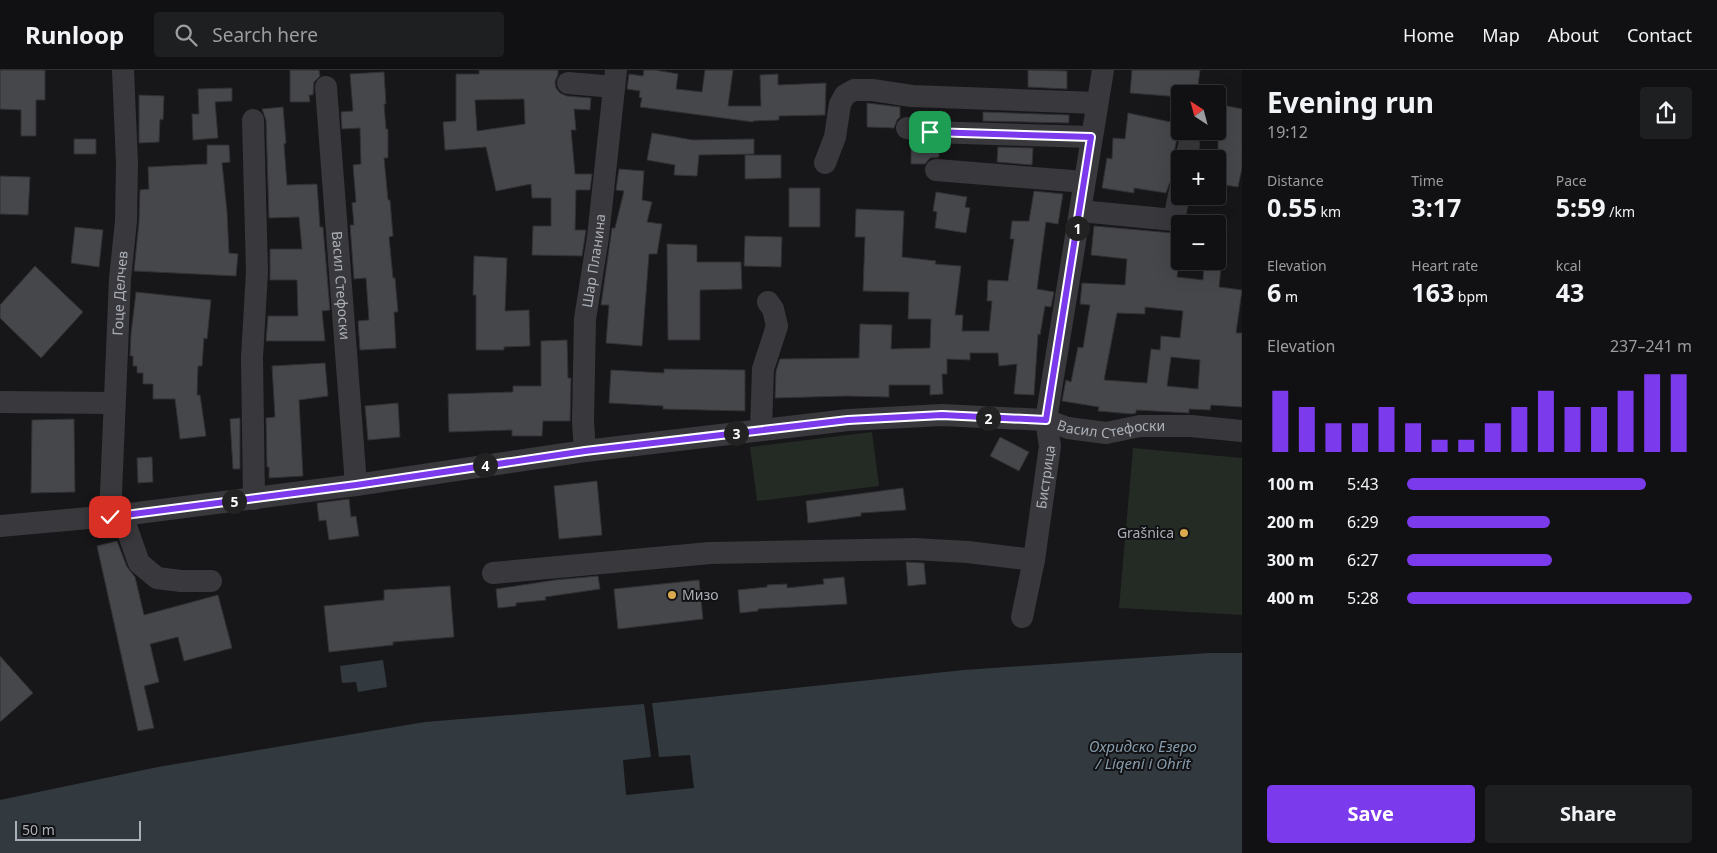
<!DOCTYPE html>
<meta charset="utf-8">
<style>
:root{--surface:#111113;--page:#1e1f21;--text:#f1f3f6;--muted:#9c9da0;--line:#303133;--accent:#7c3aed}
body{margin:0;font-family:"Noto Sans",sans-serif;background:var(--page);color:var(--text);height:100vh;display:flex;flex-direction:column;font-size:19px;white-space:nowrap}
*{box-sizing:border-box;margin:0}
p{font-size:16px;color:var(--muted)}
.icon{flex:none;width:28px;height:28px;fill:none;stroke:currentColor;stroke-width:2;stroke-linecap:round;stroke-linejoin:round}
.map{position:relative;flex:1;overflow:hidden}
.panel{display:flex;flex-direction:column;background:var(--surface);width:475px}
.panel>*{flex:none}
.needle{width:32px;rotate:324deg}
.controls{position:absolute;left:1171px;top:15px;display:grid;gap:10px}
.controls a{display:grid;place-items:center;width:55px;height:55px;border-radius:5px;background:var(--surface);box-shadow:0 5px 20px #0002,0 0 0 1px var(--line);font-size:25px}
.scale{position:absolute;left:15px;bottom:12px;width:126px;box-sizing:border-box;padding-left:5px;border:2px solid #abafb7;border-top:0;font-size:14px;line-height:18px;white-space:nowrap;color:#abafb7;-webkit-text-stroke:4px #121214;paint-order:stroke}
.pin{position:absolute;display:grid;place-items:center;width:42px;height:42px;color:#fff;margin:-21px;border-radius:10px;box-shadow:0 2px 8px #0006}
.km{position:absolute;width:25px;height:25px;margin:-12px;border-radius:50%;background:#222;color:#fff;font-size:14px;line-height:25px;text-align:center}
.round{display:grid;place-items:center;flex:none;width:52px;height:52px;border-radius:5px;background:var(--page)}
.head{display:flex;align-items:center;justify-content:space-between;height:85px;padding:0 25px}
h1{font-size:28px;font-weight:700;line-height:38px}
.figures{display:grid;grid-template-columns:repeat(3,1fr);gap:8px;height:85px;padding:5px 25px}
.figures div{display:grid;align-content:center}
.figures b{font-size:25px;font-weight:700}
.figures small{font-size:14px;font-weight:400}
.figures p{font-size:14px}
.chart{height:140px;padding:10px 25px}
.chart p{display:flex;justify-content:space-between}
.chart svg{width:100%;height:90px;margin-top:5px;stroke:var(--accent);stroke-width:6}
.action{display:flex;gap:10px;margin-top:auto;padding:10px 25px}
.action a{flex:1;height:58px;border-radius:5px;background:var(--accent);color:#fff;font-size:20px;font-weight:700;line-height:58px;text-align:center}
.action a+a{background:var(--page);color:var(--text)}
ul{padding:0 25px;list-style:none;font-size:16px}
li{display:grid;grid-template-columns:80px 60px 1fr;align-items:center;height:38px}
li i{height:12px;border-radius:6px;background:var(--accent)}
header{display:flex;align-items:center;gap:30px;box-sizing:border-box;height:70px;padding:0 25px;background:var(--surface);border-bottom:1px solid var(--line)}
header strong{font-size:24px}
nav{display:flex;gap:28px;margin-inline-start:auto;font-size:18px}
.search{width:350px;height:45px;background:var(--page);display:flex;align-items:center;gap:12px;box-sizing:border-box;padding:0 18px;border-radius:5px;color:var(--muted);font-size:19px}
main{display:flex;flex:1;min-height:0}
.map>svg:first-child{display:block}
.green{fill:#242a24}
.water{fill:#323a40}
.pier{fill:#171719}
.building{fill:#46474b;stroke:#313134;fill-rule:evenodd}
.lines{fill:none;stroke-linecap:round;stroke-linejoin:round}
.minor{stroke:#39393d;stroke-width:22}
.route-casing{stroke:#fff;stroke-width:10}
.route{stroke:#7c3aed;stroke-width:6}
.poi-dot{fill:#dba94d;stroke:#121214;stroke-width:2}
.labels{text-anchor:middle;stroke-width:4;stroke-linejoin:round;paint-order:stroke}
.street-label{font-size:14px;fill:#abafb7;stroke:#121214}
.poi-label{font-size:14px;fill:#abafb7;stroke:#121214;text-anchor:end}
.water-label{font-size:15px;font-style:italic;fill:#869cad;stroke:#121214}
</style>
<header>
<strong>Runloop</strong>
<div class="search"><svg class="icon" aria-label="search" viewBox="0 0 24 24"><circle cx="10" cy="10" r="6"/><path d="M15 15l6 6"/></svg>Search here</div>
<nav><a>Home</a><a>Map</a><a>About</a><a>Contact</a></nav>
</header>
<main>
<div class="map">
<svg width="1242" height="783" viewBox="0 0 1242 783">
<rect width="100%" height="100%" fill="#171719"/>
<path class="green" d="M872 362 879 416 757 431 750 377Z
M1133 378 1242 388V545L1119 538Z"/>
<path class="water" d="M1209 583H1242V783H0V730L158 697 425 652 644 634 964 600Z
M383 590 387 617 358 622 356 612 342 613 340 596Z"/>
<path class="pier" d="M652 632 659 687 690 685 694 718 626 725 623 690 651 687 644 634Z"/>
<path class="building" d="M0 0H45V30H36V66H21V40L0 39Z
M290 0H319L320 6 314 12 313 25H309L310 32H290Z
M479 0H558V4L555 12 556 18 560 23 567 26 591 28 590 40 574 39 576 60H571L575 104H592L590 120H576L575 160H586L582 186 532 185 533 156H551V128H532L531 114 496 121 486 77 445 80 443 52 456 51V4H479ZM524 29 525 54 477 61 475 30Z
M644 0H655L678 4 676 19 702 22 705 0H733L728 36H761L760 5 778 4V15L826 13 825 45 779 46V50L753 51V52L640 37 642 28 639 27 640 21 627 19 629 4 643 6Z
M1028 0 1067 1V19L1028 17Z
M1132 0H1200L1197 24H1180V27L1130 23Z
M384 2 386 34H384L386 59H388V88H384L388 130H390L393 166 389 167 393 208H395L398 242H394L396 278 360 280 358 251 369 250 366 208 354 209 350 155H354L352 133 356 132 353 95 361 94 360 58 342 59 341 42 353 41 350 4Z
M232 18V31L215 32 218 68 193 70 192 44H199L198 19Z
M139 25 164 26 163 50 160 49 159 72 139 73Z
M867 33 900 37V47L897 50 894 58 867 57Z
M1218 34 1242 39V98L1238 117 1218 114Z
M283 37 286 73 284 74 287 115 317 114 320 157H323L330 240 322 241 325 271H266L268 246H298L297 210H270V179H302L299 147 269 148 266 50 262 39Z
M983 42 1069 45V53L983 51Z
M1128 43 1180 54 1172 92 1177 98 1176 108 1170 112 1166 123 1134 118V123L1102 118 1107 88 1112 89 1113 68 1125 69Z
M652 63 693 70 754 69V84L699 85 697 106 674 105 675 95 647 90Z
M74 69H96V84H74Z
M911 72 939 75V87L930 88 925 94H911Z
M207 75H229L230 92 222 93 227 142 229 183 238 184 236 206 134 201 139 152 140 120 149 119 148 97 207 94Z
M998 77 1033 78 1032 95 997 92Z
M745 85H781V108L745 109Z
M619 99 644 101 642 130 652 132 647 152 662 154 657 184H649L642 276 606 273 609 235H601L612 158H615L624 121 616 120Z
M0 106 30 107 28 145 0 144Z
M789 118H820V157H789Z
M1034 121 1063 124 1058 154 1046 152 1037 219 1054 222 1051 237 1045 236 1040 265 1038 264 1034 325 1014 324 1017 294 999 296 998 283H970V290L947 289V304H942L943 324 930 325V315H889V327L846 326 775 328 776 301 780 289 859 288 860 254 892 255 891 279 930 278 931 249H908L909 222 863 221 865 167H855L856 139 904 141 902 187 936 191 935 194 961 196 955 245H963L962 261H989L992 231H987L988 210 1008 211 1014 169H1010L1012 151H1029Z
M936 122 967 127 965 137 970 138 966 163 935 158 937 142 933 141Z
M1094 156 1173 163 1180 161V183L1177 207 1203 210 1204 195 1221 197 1219 217 1242 220 1236 263H1242V337L1211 335 1210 340 1189 339V343L1136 340V343L1132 344 1098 341 1099 337 1062 331 1066 310 1071 312 1078 277 1083 278 1090 235 1080 234 1082 213 1125 215 1127 189 1091 185ZM1145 237 1183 241 1180 268 1161 266 1160 280 1151 279 1147 313 1104 310 1117 243 1145 244ZM1171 287 1200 290 1198 319 1167 316Z
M75 157 103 160 99 197 71 193Z
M745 166 782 167 781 197 744 196Z
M667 174 697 175V192H741L742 219 700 220V270H668Z
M474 186 507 188 505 241 529 240 530 276 504 277V280H476V225H473Z
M35 196 83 242 41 288 0 248V235Z
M136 222 211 230 207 269 204 268 202 296H198L197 325H200L206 366 180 369 175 329H153V314H143V303H137V296H133V286H130L131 264Z
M567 270 568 308H571L570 351H543L542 366H512V360L449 362 448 324 513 322V316H541V271Z
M325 293 328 326 299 330 303 406 269 408V397H267L266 348 275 347 272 296Z
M664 299 745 300V341L663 339V336L609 333 611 300 664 303Z
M398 333 400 367 368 370 365 336Z
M240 348V399H233L230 349Z
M74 349 75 422 31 423 32 350Z
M1000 367 1029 382 1019 401 990 386Z
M152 387 153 412 138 413 137 388Z
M597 411 602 465 559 469 554 416Z
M903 418 906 440 861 443V446L808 453 806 431Z
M349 429 351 447 356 446 359 466 329 470 326 450 319 451 317 433Z
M117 471 127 497 135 507 144 545 218 525 232 578 184 591 178 567 150 574 159 612 144 616 154 658 138 661 97 476Z
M906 492 924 493 926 514 908 516Z
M598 506 600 519 545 527 546 530 516 533V536L498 538 496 519 555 510Z
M844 507 847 534 758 539V541L740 543 738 520 767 517V515L787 514V518L824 514 823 509Z
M699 510 703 549 618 559 614 519Z
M450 516 454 567 393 572V575L329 582 324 536 384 530V520Z
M0 586 33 623 0 652Z"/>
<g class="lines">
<g class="minor">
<path d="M568 13 614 17"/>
<path id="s1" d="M326 17 356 415"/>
<path d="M253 50 257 202 252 287 254 429"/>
<path d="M907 58 930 62 1091 67"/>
<path d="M1186 89 1189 75"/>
<path d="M825 93 835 67 840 34 845 25 854 20H872L912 26 1097 33"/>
<path d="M936 100 1084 112"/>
<path d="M1080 141 1174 150 1180 120"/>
<path d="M0 332 114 333"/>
<path d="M761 360 763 299 777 256 773 239 768 232"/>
<path id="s2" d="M585 381 583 351 585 249 598 167 616 0"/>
<path d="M122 445 139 493 157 508 181 511H211"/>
<path id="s3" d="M110 447 120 209 126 151 127 93 123 0"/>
<path id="s4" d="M0 456 122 445 356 415 585 381 848 350 942 345 1046 350 1068 358 1106 363 1140 356H1191L1242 361"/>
<path d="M493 503 710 483 914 479 968 482 1034 490"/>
<path id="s5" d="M1022 547 1034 490 1050 376 1046 350 1103 0"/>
</g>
</g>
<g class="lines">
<defs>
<path id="route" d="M110 447 356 415 585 381 848 350 942 345 1046 350 1091 67 930 62"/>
</defs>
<use href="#route" class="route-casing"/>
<use href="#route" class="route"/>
</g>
<g class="poi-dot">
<circle cx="1184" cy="463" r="5"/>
<circle cx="672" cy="525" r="5"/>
</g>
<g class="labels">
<g class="street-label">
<text dy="5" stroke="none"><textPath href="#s2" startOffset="191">Шар Планина</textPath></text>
<text dy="5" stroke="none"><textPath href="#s1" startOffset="199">Васил Стефоски</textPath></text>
<text dy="5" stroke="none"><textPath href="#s3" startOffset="224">Гоце Делчев</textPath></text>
<text dy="5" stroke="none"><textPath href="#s4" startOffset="1120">Васил Стефоски</textPath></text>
<text dy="5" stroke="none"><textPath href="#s5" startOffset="142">Бистрица</textPath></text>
</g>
<g class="poi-label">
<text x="1174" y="468">Grašnica</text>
<text x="682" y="530" text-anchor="start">Мизо</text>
</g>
<g class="water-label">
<text x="1143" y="682">Охридско Езеро<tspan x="1143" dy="17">/ Liqeni i Ohrit</tspan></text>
</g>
</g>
</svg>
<div class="controls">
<a><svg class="needle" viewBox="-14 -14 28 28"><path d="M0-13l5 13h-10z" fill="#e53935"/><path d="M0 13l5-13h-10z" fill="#9c9da0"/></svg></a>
<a>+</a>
<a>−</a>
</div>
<div class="scale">50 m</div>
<div class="pin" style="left:930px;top:62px;background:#1e9e55"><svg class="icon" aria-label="arrive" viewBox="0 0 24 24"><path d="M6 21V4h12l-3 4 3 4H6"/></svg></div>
<div class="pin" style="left:110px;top:447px;background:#d93025"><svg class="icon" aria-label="check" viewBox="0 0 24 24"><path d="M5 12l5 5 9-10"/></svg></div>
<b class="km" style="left:1077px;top:158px">1</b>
<b class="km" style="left:988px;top:348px">2</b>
<b class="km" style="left:736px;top:363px">3</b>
<b class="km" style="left:485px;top:395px">4</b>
<b class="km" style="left:234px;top:431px">5</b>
</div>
<section class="panel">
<div class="head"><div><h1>Evening run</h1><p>19:12</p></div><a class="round"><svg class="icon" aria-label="share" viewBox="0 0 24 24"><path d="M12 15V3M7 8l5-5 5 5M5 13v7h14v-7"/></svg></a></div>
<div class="figures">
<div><p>Distance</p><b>0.55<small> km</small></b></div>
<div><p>Time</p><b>3:17</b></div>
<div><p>Pace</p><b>5:59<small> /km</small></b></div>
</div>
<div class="figures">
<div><p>Elevation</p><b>6<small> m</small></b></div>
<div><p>Heart rate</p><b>163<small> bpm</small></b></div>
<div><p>kcal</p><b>43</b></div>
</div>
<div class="chart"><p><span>Elevation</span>237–241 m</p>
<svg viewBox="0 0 160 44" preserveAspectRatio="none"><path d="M5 44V14M15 44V22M25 44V30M35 44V30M45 44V22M55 44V30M65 44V38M75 44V38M85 44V30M95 44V22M105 44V14M115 44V22M125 44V22M135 44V14M145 44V6M155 44V6"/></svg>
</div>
<ul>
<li><b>100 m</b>5:43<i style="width:84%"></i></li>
<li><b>200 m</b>6:29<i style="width:50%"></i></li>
<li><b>300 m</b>6:27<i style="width:51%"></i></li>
<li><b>400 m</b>5:28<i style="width:100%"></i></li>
</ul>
<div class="action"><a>Save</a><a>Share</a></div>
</section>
</main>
